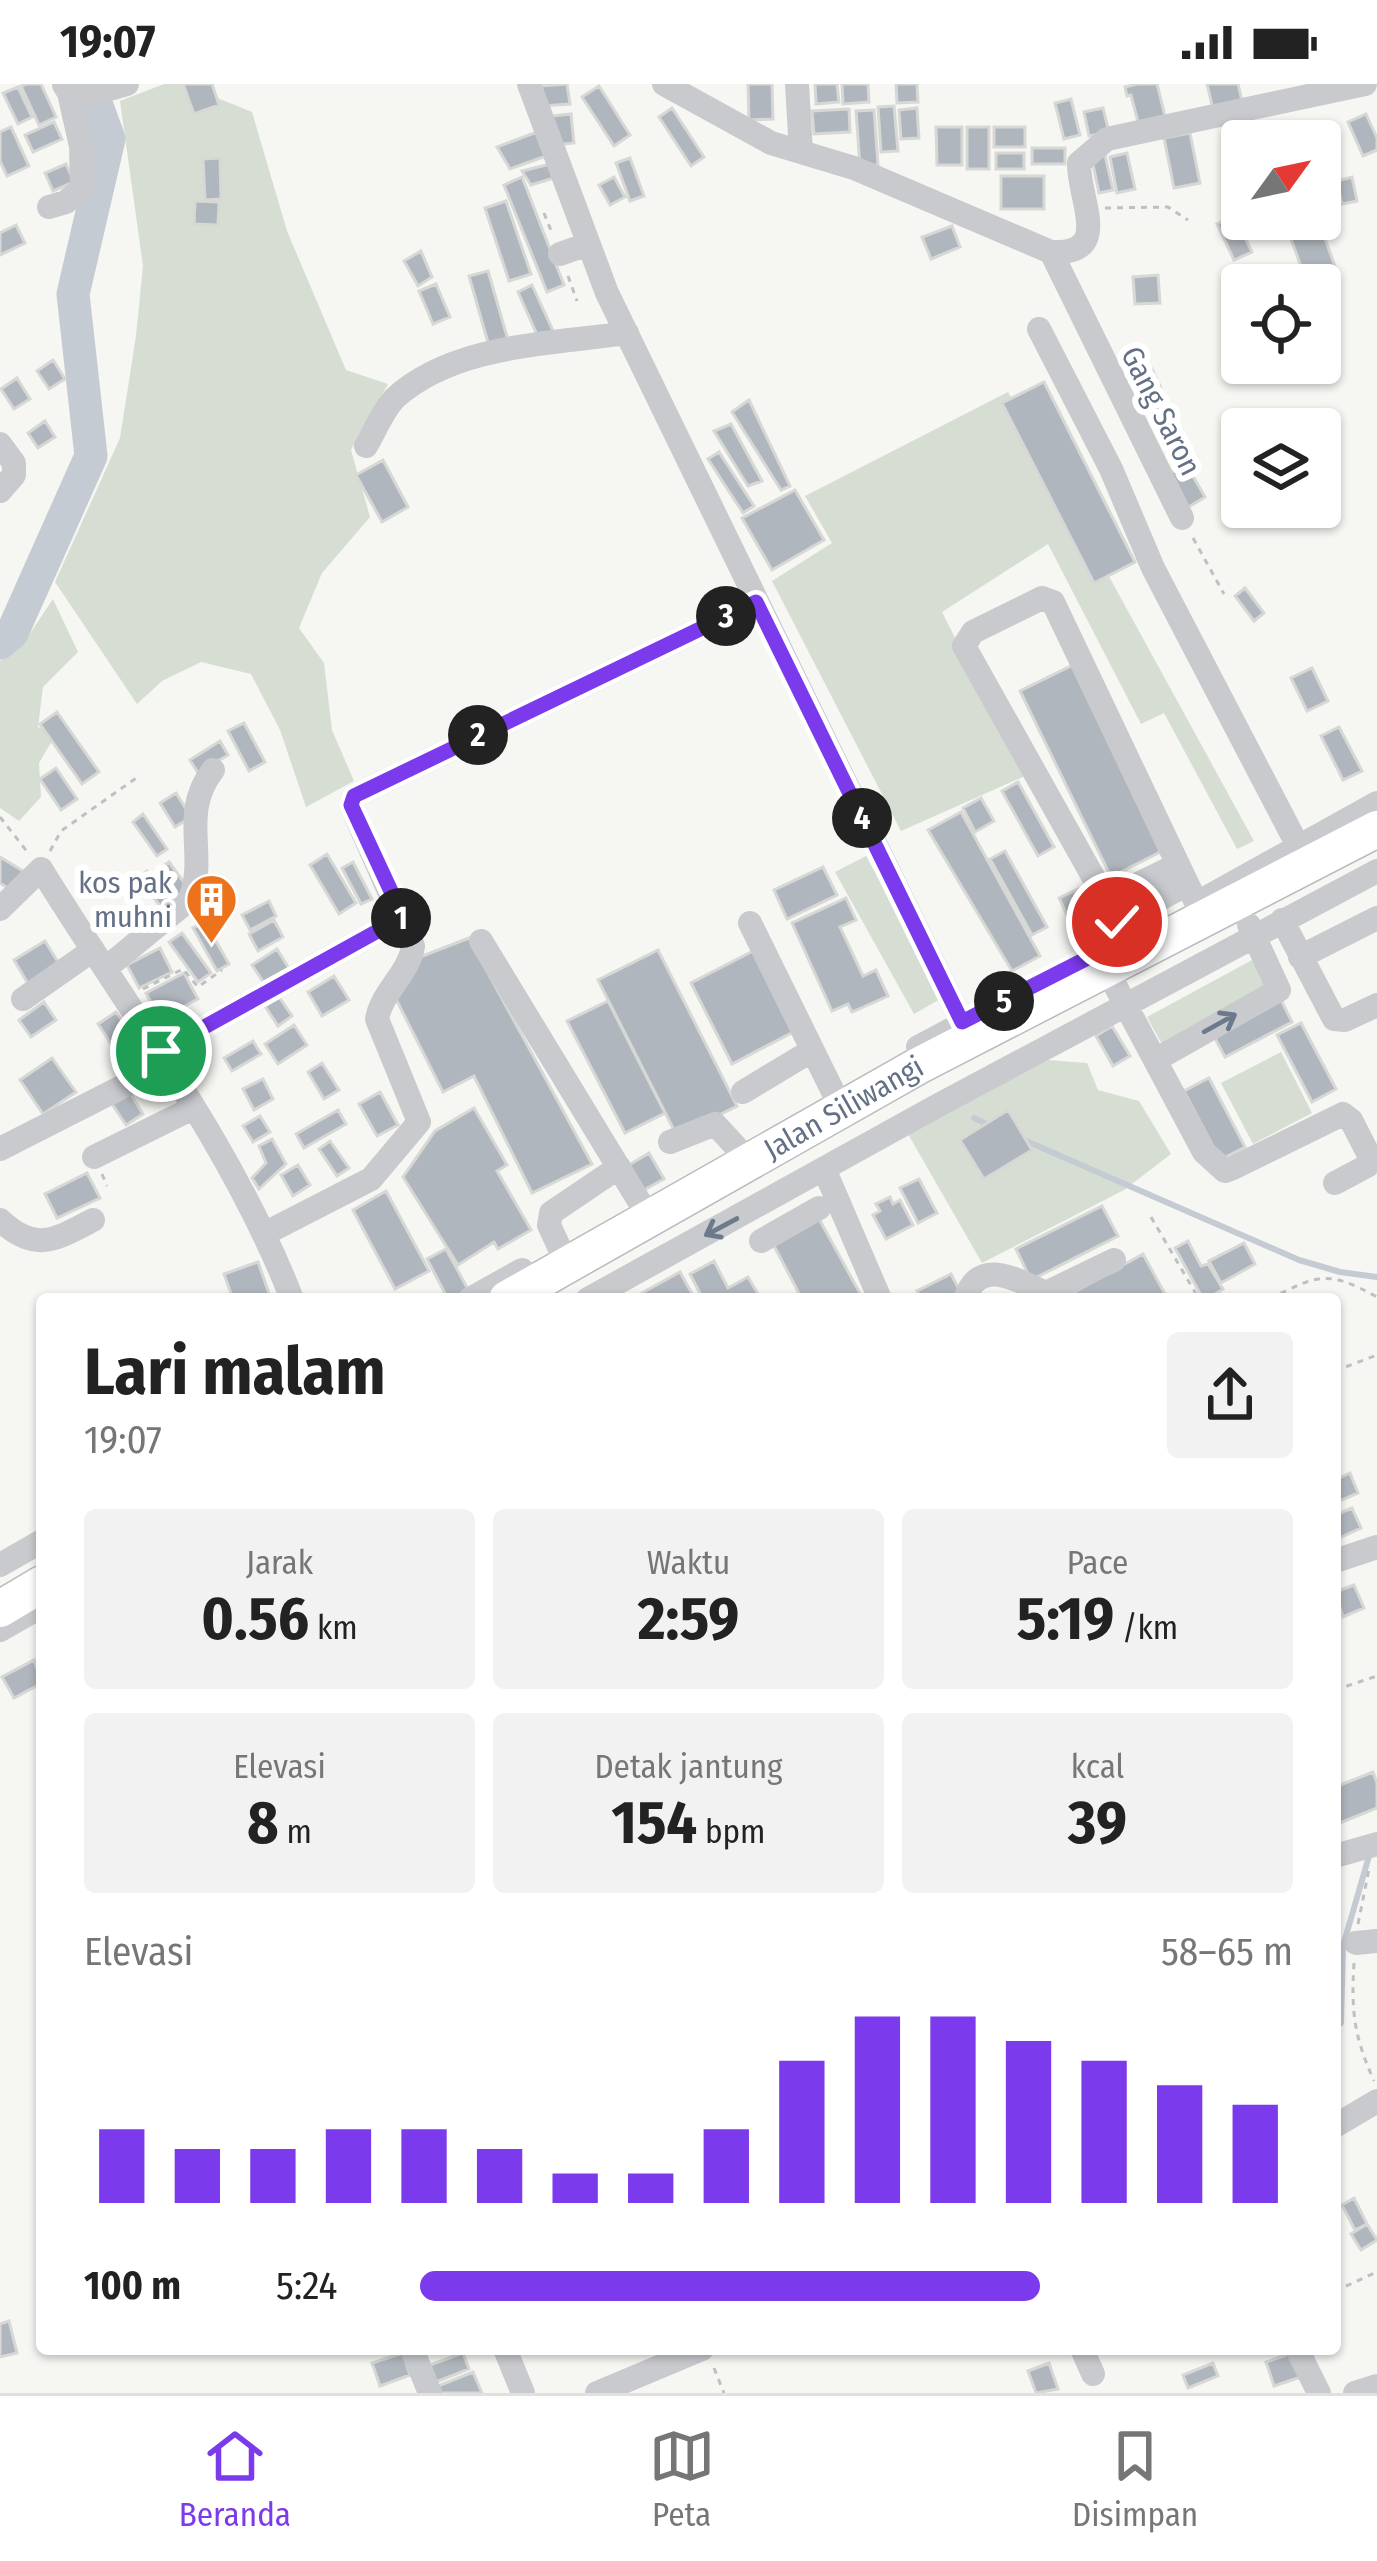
<!DOCTYPE html>
<html lang="id">
<meta charset="utf-8">
<style>
:root{--surface:#fff;--page:#f2f2f2;--text:#222;--muted:#767676;--line:#e0e0e0;--accent:#7c3aed}
body{margin:0;font-family:"Fira Sans Condensed",sans-serif;background:var(--page);color:var(--text);height:100vh;display:flex;flex-direction:column;font-size:45px;white-space:nowrap}
*{box-sizing:border-box;margin:0}
p{font-size:39px;color:var(--muted)}
.icon{flex:none;width:66px;height:66px;fill:none;stroke:currentColor;stroke-width:2;stroke-linecap:round;stroke-linejoin:round}
.map{position:relative;flex:1;overflow:hidden}
.details{position:absolute;left:36px;top:1209px;width:1305px;height:1062px;display:flex;flex-direction:column;background:var(--surface);border-radius:12px;box-shadow:0 3px 9px #0004}
.details>*{flex:none}
.needle{width:78px;rotate:57deg}
.buttons{position:absolute;left:1221px;top:36px;display:grid;gap:24px}
.buttons a{display:grid;place-items:center;width:120px;height:120px;border-radius:12px;background:var(--surface);box-shadow:0 3px 9px #0004;font-size:60px}
.pin{position:absolute;display:grid;place-items:center;width:102px;height:102px;color:#fff;margin:-51px;border:6px solid #fff;border-radius:50%;box-shadow:0 3px 12px #0007}
.km{position:absolute;width:60px;height:60px;margin:-30px;border-radius:50%;background:#222;color:#fff;font-size:33px;line-height:60px;text-align:center}
.round{display:grid;place-items:center;flex:none;width:126px;height:126px;border-radius:12px;background:var(--page)}
.headline{display:flex;align-items:center;justify-content:space-between;height:204px;padding:0 48px}
h1{font-size:66px;font-weight:700;line-height:90px}
.metrics{display:grid;grid-template-columns:repeat(3,1fr);gap:18px;height:204px;padding:12px 48px}
.metrics div{display:grid;align-content:center;border-radius:12px;background:var(--page);text-align:center}
.metrics b{font-size:60px;font-weight:700}
.metrics small{font-size:33px;font-weight:400}
.metrics p{font-size:33px}
.chart{height:336px;padding:24px 48px}
.chart p{display:flex;justify-content:space-between}
.chart svg{width:100%;height:216px;margin-top:12px;stroke:var(--accent);stroke-width:6}
ul{padding:0 48px;list-style:none;font-size:39px}
li{display:grid;grid-template-columns:192px 144px 1fr;align-items:center;height:90px}
li i{height:30px;border-radius:15px;background:var(--accent)}
.status{display:flex;justify-content:space-between;align-items:center;height:84px;padding:0 60px;background:var(--surface);direction:ltr}
.status svg{height:33px;fill:currentColor}
.menu{display:flex;justify-content:space-around;align-items:center;height:168px;border-top:3px solid var(--line);background:var(--surface);font-size:33px;color:var(--muted)}
.menu a{display:grid;justify-items:center;gap:6px}
.menu .current{color:var(--accent)}
.map>svg:first-child{display:block}
.green{fill:#d6ded3}
.lines{fill:none;stroke-linecap:round;stroke-linejoin:round}
.stream{stroke:#c4cbd2;stroke-width:6}
.river{stroke:#c4cbd2;stroke-width:33}
.building{fill:#b0b6bd;stroke:#d7d8d5;stroke-width:3}
.highway-casing{stroke:#b7babe;stroke-width:39}
.path{stroke:#bfc0c3;stroke-width:3;stroke-dasharray:6 6;stroke-linecap:butt}
.minor{stroke:#c8cace;stroke-width:24}
.highway{stroke:#fff;stroke-width:36}
.oneway{stroke:#6d798c}
.route-casing{stroke:#fff;stroke-width:24}
.route{stroke:#7c3aed;stroke-width:15}
.labels{text-anchor:middle;stroke-width:12;stroke-linejoin:round;paint-order:stroke}
.street-label{font-size:30px;fill:#637085;stroke:#fff}
.poi-label{font-size:30px;fill:#637085;stroke:#fff;text-anchor:end}
</style>
<div class="status"><b>19:07</b><svg viewBox="0 0 49 12"><path d="M0 12V9h3v3zM5 12V6h3v6zM10 12V3h3v9zM15 12V0h3v12zM26 1h20v11H26zM47 4h2v5h-2z"/></svg></div>
<div class="map">
<svg width="1377" height="2309" viewBox="0 0 1377 2309">
<rect width="100%" height="100%" fill="#f6f6f3"/>
<path class="green" d="M164 0H183L252 28 287 147 346 286 388 300 351 366 370 433 322 489 299 544 324 579 332 646 354 697 306 723 280 646 251 590 201 578 162 597 137 620 55 498 120 354 136 252 143 182 120 17Z
M1008 308 1254 757 1237 765 1164 629 1141 640 1048 460 942 528 1025 692 901 747 772 497 832 459 805 412Z
M53 515 78 568 43 603 38 643 56 650 39 679 41 713 19 737 0 724V577L29 551Z
M866 772 944 913 914 930 835 788Z
M1254 875 1272 908 1165 966 1147 933Z
M1281 968 1312 1029 1253 1060 1221 999Z
M1048 976 1087 979 1098 1006 1139 1017 1171 1070 1124 1106 982 1179 908 1050Z"/>
<g class="lines">
<path class="stream" d="M974 1034 989 1041
M1024 1056 1299 1176 1340 1188 1377 1193
M1335 1943 1341 1939 1343 1862 1369 1772"/>
<path class="river" d="M0 559 12 549 91 372 73 210 109 55 89 0"/>
</g>
<path class="building" d="M26 0H41L56 33 39 41 21 2Z
M183 0H212L219 21 194 30Z
M567 0 570 20 542 22 540 2Z
M748 0H772L773 35 749 36Z
M815 0H837L839 18 816 20Z
M842 0H868L869 18 843 20Z
M896 0H917L918 18 897 19Z
M1137 0H1157L1165 32 1138 38 1131 11 1127 12 1125 3Z
M1207 0H1238L1242 17 1213 25Z
M599 2 630 51 614 62 582 13Z
M18 3 32 33 18 40 3 9Z
M1071 15 1080 51 1064 55 1055 19Z
M894 22 898 67 881 68 878 23Z
M672 24 704 73 691 82 659 33Z
M917 24 919 54 901 55 899 26Z
M1103 24 1109 48 1089 52 1084 28Z
M849 25 850 48 814 50 812 27Z
M874 26 878 81 860 82 856 27Z
M571 30 574 59 553 61 551 32Z
M1366 30 1377 54V66L1363 72 1348 38Z
M54 38 62 55 33 68 25 51Z
M1281 41 1287 57H1248L1247 53Z
M11 43 29 82 7 92 0 77V48Z
M936 43H962V81H937Z
M967 43H989V85H967Z
M994 43H1025V63H994Z
M537 48 546 72 510 85 497 63Z
M1190 49 1200 99 1174 104 1164 54Z
M1032 64H1065V80H1032Z
M1104 67 1113 106 1099 109 1091 71Z
M996 69H1024V85H996Z
M1127 69 1135 105 1117 109 1110 73Z
M220 74 221 115 205 116 203 75Z
M630 74 644 112 630 117 616 79Z
M66 80 74 98 53 107 45 89Z
M550 80 554 94 531 101 522 87Z
M1001 92H1044V125H1001Z
M522 93 564 201 547 208 504 101Z
M614 93 625 113 610 121 599 101Z
M1352 93 1357 117 1342 120 1337 97Z
M195 117 219 118 218 141 194 140Z
M506 117 531 190 509 197 485 124Z
M1235 132 1252 168 1234 176 1217 140Z
M1318 136 1335 182 1305 193 1288 147Z
M16 141 25 159 0 171V149Z
M952 142 960 163 931 175 922 153Z
M421 167 432 193 418 202 404 177Z
M488 187 508 256 489 262 469 192Z
M1158 191 1160 219 1135 220 1133 193Z
M436 200 450 233 433 240 419 207Z
M532 201 554 249 539 255 518 208Z
M53 276 65 295 49 305 37 287Z
M1152 285 1169 321 1151 330 1134 293Z
M17 294 30 315 14 325 1 305Z
M1044 298 1135 478 1094 499 1002 319Z
M749 316 790 402 781 406 732 328Z
M45 337 55 353 38 364 28 349Z
M731 340 762 397 748 402 714 347Z
M719 368 754 422 743 429 708 375Z
M383 376 408 423 382 438 356 391Z
M1186 380 1205 413 1182 427 1163 394Z
M795 406 824 456 772 486 742 434Z
M1245 504 1264 529 1254 537 1235 512Z
M1077 579 1168 764 1111 793 1020 607Z
M1312 584 1328 617 1307 627 1291 594Z
M57 628 99 688 82 700 40 640Z
M244 639 265 678 249 687 228 647Z
M1339 643 1362 687 1343 696 1321 652Z
M220 657 228 671 198 689 190 676Z
M56 684 77 715 61 726 40 695Z
M1018 698 1054 763 1038 772 1002 707Z
M176 709 191 733 175 743 160 719Z
M981 714 994 737 975 748 963 724Z
M961 728 1040 872 1012 887 928 746Z
M143 730 167 765 157 772 133 738Z
M1005 767 1047 843 1032 851 990 775Z
M327 770 356 819 339 830 310 781Z
M0 773 23 787 11 806 0 799Z
M169 778 191 808 180 817 157 786Z
M353 778 372 815 361 820 342 784Z
M823 783 837 811 787 835 774 806Z
M147 787 170 816 161 823 138 794Z
M1078 805 1095 842 1076 850 1059 814Z
M846 814 856 836 840 843 863 892 876 886 888 912 852 928 848 920 832 927 792 839Z
M269 817 276 832 250 846 242 831Z
M274 836 283 853 258 867 249 850Z
M205 838 229 880 217 887 193 844Z
M182 849 211 889 198 898 169 858Z
M469 854 592 1080 532 1109 474 992 443 1008 396 915 420 873Z
M45 857 61 883 30 903 14 876Z
M160 864 172 888 139 904 127 881Z
M277 865 290 886 266 902 252 881Z
M658 866 737 1022 677 1052 598 896Z
M755 866 797 946 732 980 691 899Z
M184 889 198 915 160 935 146 909Z
M334 892 349 916 322 932 308 908Z
M1279 912 1292 938 1225 973 1211 947Z
M279 913 292 932 278 942 265 922Z
M608 917 665 1029 625 1049 567 937Z
M44 918 56 936 31 953 19 936Z
M116 928 141 965 123 978 98 940Z
M1301 939 1336 1005 1312 1018 1277 951Z
M294 941 307 961 278 980 265 960Z
M1112 942 1130 972 1113 982 1096 952Z
M253 957 261 970 232 987 224 974Z
M52 974 76 1008 43 1030 20 996Z
M322 979 339 1006 324 1015 308 988Z
M1209 994 1245 1063 1220 1076 1184 1007Z
M263 995 273 1015 254 1026 243 1005Z
M380 1008 398 1041 377 1052 359 1020Z
M130 1009 143 1030 126 1041 112 1020Z
M474 1024 507 1081 497 1087 531 1146 498 1165 494 1158 458 1181 403 1093 435 1047Z
M338 1026 346 1040 304 1064 296 1050Z
M1008 1026 1032 1066 984 1095 960 1056Z
M260 1032 270 1048 253 1058 243 1042Z
M272 1055 286 1080 259 1105 252 1094 266 1079 259 1062Z
M330 1057 349 1084 337 1092 319 1065Z
M649 1069 664 1095 644 1106 629 1081Z
M298 1081 310 1101 293 1112 281 1091Z
M87 1089 100 1114 57 1134 45 1110Z
M919 1095 937 1129 918 1139 900 1104Z
M386 1107 429 1187 395 1205 353 1126Z
M890 1113 893 1120 900 1116 913 1141 886 1155 873 1131 880 1127 876 1120Z
M1102 1122 1118 1152 1031 1196 1016 1165Z
M818 1133 862 1213 858 1215H802L772 1158Z
M1188 1157 1201 1182 1208 1180 1223 1205 1207 1215H1203L1175 1164Z
M1244 1159 1255 1180 1221 1199 1209 1177Z
M446 1165 470 1209 458 1215H448L427 1175Z
M1143 1170 1165 1210 1155 1215H1071L1069 1211Z
M714 1177 728 1204 748 1193 761 1215H703L690 1190Z
M258 1178 271 1215H233L224 1190Z
M680 1188 695 1215H631Z
M951 1190 961 1209 948 1215H921L917 1207Z
M1350 1389 1358 1409 1335 1419V1396Z
M1352 1424 1361 1444 1335 1456V1431Z
M1354 1501 1364 1524 1343 1533 1335 1508Z
M34 1576 42 1599 14 1614 2 1593Z
M1373 1688 1377 1699V1724L1335 1741V1703Z
M1354 2114 1367 2140 1355 2146 1342 2121Z
M1367 2140 1377 2156 1361 2166 1351 2150Z
M9 2237 17 2269 0 2273V2240Z
M403 2269 410 2291 380 2302 372 2279Z
M463 2269 469 2285 436 2298 430 2281Z
M1293 2269 1301 2293 1274 2302 1266 2278Z
M1049 2279 1058 2305 1036 2309 1028 2287Z
M1213 2279 1218 2292 1188 2304 1183 2291Z
M473 2288 482 2309H441L438 2302Z"/>
<g class="lines">
<defs>
<g id="highway">
<path id="s1" d="M507 1215 918 982 1377 745"/>
<path d="M0 1525 42 1500"/>
</g>
</defs>
<use href="#highway" class="highway-casing"/>
<path class="path" d="M1285 38 1291 57
M1105 124 1168 123 1188 136
M544 129 552 149
M568 192 577 217
M1193 454 1224 510
M0 733 29 770
M50 767 61 747 139 692
M143 905 183 885 198 903 222 886
M102 1090 107 1102
M1151 1133 1199 1215
M1270 1215C1318 1190 1328 1186 1377 1213
M1335 1287 1377 1271
M1335 1606 1377 1592
M1358 1840 1369 1785
M1354 1879C1351 1928 1354 1952 1374 1997
M1335 2207 1377 2188
M714 2284 724 2309"/>
<path class="minor" d="M529 0 607 209 962 938
M664 0 771 59 854 84 1051 168C1114 171 1078 116 1079 79L1107 55 1365 0
M797 0 801 68
M64 1 69 9 92 10 127 0
M49 123 66 118 82 104 81 62 69 9
M1051 168 1182 434
M560 170 588 160
M1039 245 1111 385 1153 484 1298 762
M0 360 14 379V391L0 407
M366 362C375 347 383 326 395 314 454 260 552 260 627 249
M1206 814 1377 719
M1105 816 1177 781
M0 825 41 785C128 926 231 1059 292 1215
M1282 836 1334 935 1345 936 1377 921
M1117 838 1186 801
M750 839 842 1026
M481 857 650 1135
M1129 873 1114 830 964 562 973 548 1042 514 1053 518 1203 833
M1300 873 1377 834
M106 884 190 815C208 770 179 730 213 686
M1116 903 1204 1068 1225 1087 1233 1084 1343 1030 1351 1036 1371 1075 1367 1082 1335 1099
M23 915 93 866
M918 963 1068 884
M161 967 403 833
M1157 975 1279 906 1249 841
M743 1008 811 967
M670 1058 715 1040 738 1065
M0 1065 169 979
M94 1073 193 1024
M825 1087 880 1215
M0 1136C35 1169 55 1156 93 1136
M266 1149 371 1095 419 1038 377 935C382 907 409 890 413 862L351 721 354 712 756 518
M761 1157 819 1124
M560 1165 549 1141 551 1129 619 1083
M470 1215 522 1186
M588 1215 935 1023 1377 787
M965 1215C980 1171 1018 1197 1046 1209L1114 1176
M1335 1477 1377 1463
M0 1481 42 1457
M0 1546 42 1522
M1335 1772 1377 1760
M1356 1859 1377 1857
M1335 2042 1377 2017
M412 2265 430 2309
M505 2265 523 2309
M1082 2265 1093 2290
M1297 2265 1319 2309
M597 2309 702 2265
M1355 2309 1377 2302"/>
<use href="#highway" class="highway"/>
</g>
<defs><path id="oneway-shaft" d="M-6 0H5M1.5-3L5.5 0L1.5 3" fill="none" stroke-width="1.6" stroke-linecap="round" stroke-linejoin="round" transform="scale(3)"/></defs>
<g class="oneway">
<use href="#oneway-shaft" transform="translate(1220 939) rotate(-29)"/>
<use href="#oneway-shaft" transform="translate(721 1143) rotate(152)"/>
</g>
<g class="lines">
<defs>
<path id="route" d="M161 967 403 833 351 721 354 712 756 518 962 938 1121 857 1117 838"/>
</defs>
<use href="#route" class="route-casing"/>
<use href="#route" class="route"/>
</g>
<defs>
<symbol id="building-pin" viewBox="-11 -11 22 30"><path d="M0 17L-7.5 6A9.5 9.5 0 1 1 7.5 6Z" fill="#ed721c" stroke="#fff"/><path d="M-4-6H4V6H1V3H-1V6H-4ZM-2.5-4.3h1.7v1.8h-1.7ZM.8-4.3h1.7v1.8H.8ZM-2.5-1h1.7V.8h-1.7ZM.8-1h1.7V.8H.8Z" fill="#fff"/></symbol>
</defs>
<g fill-rule="evenodd">
<use href="#building-pin" x="182" y="786" width="59" height="81"/>
</g>
<g class="labels">
<g class="street-label">
<text transform="translate(1161 327) rotate(63)" y="10">Gang Saron</text>
<text dy="10" stroke="none"><textPath href="#s1" startOffset="387">Jalan Siliwangi</textPath></text>
</g>
<g class="poi-label">
<text x="172" y="809">kos pak<tspan x="172" dy="34">muhni</tspan></text>
</g>
</g>
</svg>
<div class="buttons">
<a><svg class="needle" viewBox="-14 -14 28 28"><path d="M0-13l5 13h-10z" fill="#e53935"/><path d="M0 13l5-13h-10z" fill="#767676"/></svg></a>
<a><svg class="icon" aria-label="locate" viewBox="0 0 24 24"><circle cx="12" cy="12" r="6"/><path d="M12 2v4M12 18v4M2 12h4M18 12h4"/></svg></a>
<a><svg class="icon" aria-label="layers" viewBox="0 0 24 24"><path d="M12 4l9 5-9 5-9-5zM3 14l9 5 9-5"/></svg></a>
</div>
<div class="pin" style="left:161px;top:967px;background:#1e9e55"><svg class="icon" aria-label="arrive" viewBox="0 0 24 24"><path d="M6 21V4h12l-3 4 3 4H6"/></svg></div>
<div class="pin" style="left:1117px;top:838px;background:#d93025"><svg class="icon" aria-label="check" viewBox="0 0 24 24"><path d="M5 12l5 5 9-10"/></svg></div>
<b class="km" style="left:401px;top:834px">1</b>
<b class="km" style="left:478px;top:651px">2</b>
<b class="km" style="left:726px;top:532px">3</b>
<b class="km" style="left:862px;top:734px">4</b>
<b class="km" style="left:1004px;top:917px">5</b>
<section class="details">
<div class="headline"><div><h1>Lari malam</h1><p>19:07</p></div><a class="round"><svg class="icon" aria-label="share" viewBox="0 0 24 24"><path d="M12 15V3M7 8l5-5 5 5M5 13v7h14v-7"/></svg></a></div>
<div class="metrics">
<div><p>Jarak</p><b>0.56<small> km</small></b></div>
<div><p>Waktu</p><b>2:59</b></div>
<div><p>Pace</p><b>5:19<small> /km</small></b></div>
</div>
<div class="metrics">
<div><p>Elevasi</p><b>8<small> m</small></b></div>
<div><p>Detak jantung</p><b>154<small> bpm</small></b></div>
<div><p>kcal</p><b>39</b></div>
</div>
<div class="chart"><p><span>Elevasi</span>58–65 m</p>
<svg viewBox="0 0 160 44" preserveAspectRatio="none"><path d="M5 44V29M15 44V33M25 44V33M35 44V29M45 44V29M55 44V33M65 44V38M75 44V38M85 44V29M95 44V15M105 44V6M115 44V6M125 44V11M135 44V15M145 44V20M155 44V24"/></svg>
</div>
<ul>
<li><b>100 m</b>5:24<i style="width:71%"></i></li>
</ul>
</section>
</div>
<nav class="menu">
<a class="current"><svg class="icon" aria-label="home" viewBox="0 0 24 24"><path d="M3 11l9-7 9 7M6 9v11h12V9"/></svg>Beranda</a>
<a><svg class="icon" aria-label="map" viewBox="0 0 24 24"><path d="M3 6l6-2 6 2 6-2v14l-6 2-6-2-6 2zM9 4v14M15 6v14"/></svg>Peta</a>
<a><svg class="icon" aria-label="saved" viewBox="0 0 24 24"><path d="M7 4h10v16l-5-4-5 4z"/></svg>Disimpan</a>
</nav>
